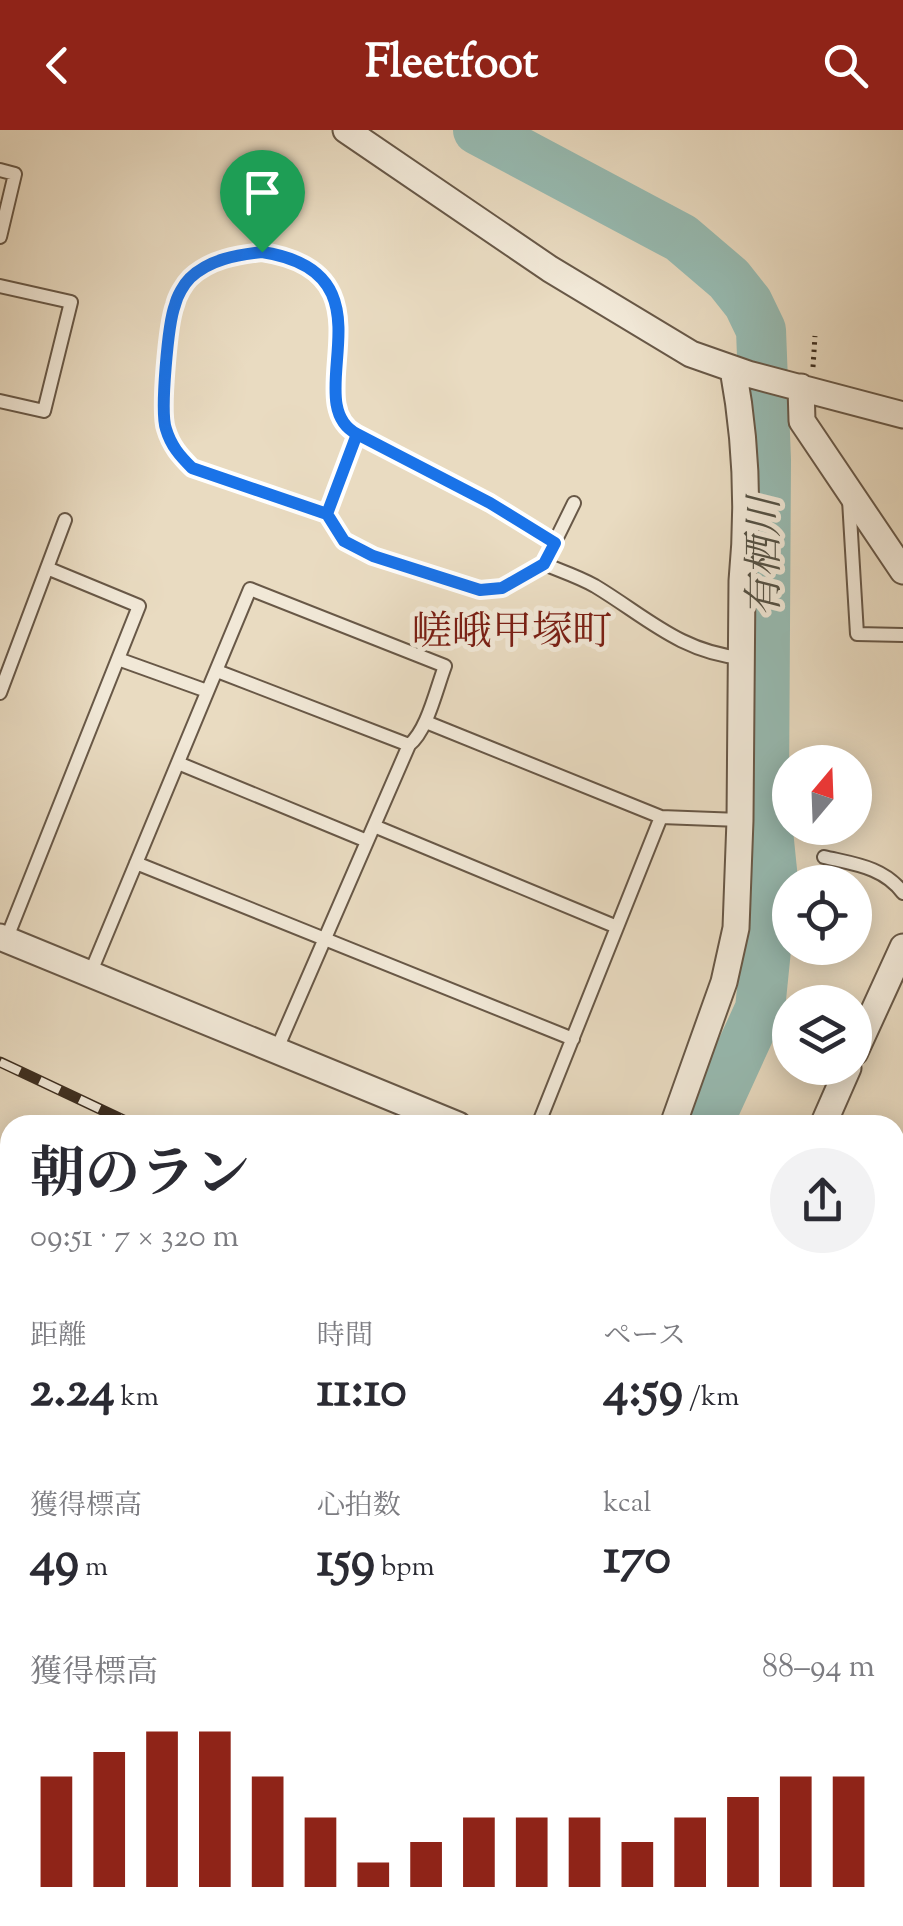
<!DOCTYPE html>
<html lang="ja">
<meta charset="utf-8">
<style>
:root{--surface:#fff;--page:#f2f2f3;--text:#2b2b33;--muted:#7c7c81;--accent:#8f2418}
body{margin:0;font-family:"Sorts Mill Goudy","Noto Serif JP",serif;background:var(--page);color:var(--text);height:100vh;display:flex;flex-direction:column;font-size:38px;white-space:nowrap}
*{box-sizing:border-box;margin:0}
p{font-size:32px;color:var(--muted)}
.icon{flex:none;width:55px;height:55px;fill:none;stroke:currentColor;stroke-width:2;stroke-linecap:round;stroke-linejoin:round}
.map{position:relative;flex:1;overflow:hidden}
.side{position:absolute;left:0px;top:985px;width:905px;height:812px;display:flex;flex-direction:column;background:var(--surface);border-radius:30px 30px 0 0;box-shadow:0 5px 25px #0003}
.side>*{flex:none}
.needle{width:65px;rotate:19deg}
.tools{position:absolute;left:772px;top:615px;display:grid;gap:20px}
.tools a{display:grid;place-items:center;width:100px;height:100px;border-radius:50%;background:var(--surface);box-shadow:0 5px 25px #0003;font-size:50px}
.pin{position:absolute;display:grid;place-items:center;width:85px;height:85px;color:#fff;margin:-102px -42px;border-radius:50% 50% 50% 0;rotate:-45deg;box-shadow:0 0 10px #0007}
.pin .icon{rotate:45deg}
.round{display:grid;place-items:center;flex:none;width:105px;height:105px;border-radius:52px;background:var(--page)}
.summary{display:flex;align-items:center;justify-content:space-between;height:170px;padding:0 30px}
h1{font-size:55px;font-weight:700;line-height:75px}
.metrics{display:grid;grid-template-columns:repeat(3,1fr);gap:15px;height:170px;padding:10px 30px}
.metrics div{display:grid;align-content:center}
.metrics b{font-size:50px;font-weight:700}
.metrics small{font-size:28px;font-weight:400}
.metrics p{font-size:28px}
.chart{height:280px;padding:20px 30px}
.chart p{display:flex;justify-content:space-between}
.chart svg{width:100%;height:180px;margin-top:10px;stroke:var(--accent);stroke-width:6}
header{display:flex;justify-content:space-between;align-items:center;height:130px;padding:0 30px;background:var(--accent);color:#fff;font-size:45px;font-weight:700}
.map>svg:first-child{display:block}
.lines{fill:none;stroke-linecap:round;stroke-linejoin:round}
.river{stroke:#97bbb2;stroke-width:50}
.lane-casing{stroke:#685847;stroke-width:16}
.street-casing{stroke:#685847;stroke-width:29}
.path{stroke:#3d2d1e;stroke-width:5;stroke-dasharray:2.5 5;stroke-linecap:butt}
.lane{stroke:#f1e8d7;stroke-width:12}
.street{stroke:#f1e8d7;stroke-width:25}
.tram{stroke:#3d2d1e;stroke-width:2.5}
.rail-casing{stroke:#3d2d1e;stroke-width:11}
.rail{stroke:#f1e8d7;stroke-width:8;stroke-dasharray:22;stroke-linecap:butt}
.route-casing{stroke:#fff;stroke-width:20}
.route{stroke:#1a73e8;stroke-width:12}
.labels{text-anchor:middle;stroke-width:10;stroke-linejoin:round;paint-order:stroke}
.water-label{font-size:40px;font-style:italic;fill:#545043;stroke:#f1e8d7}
.neighbourhood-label{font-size:40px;fill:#7a1f14;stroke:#f1e8d7}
</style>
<header><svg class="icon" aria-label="back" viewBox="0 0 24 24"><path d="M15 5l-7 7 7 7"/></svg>Fleetfoot<svg class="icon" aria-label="search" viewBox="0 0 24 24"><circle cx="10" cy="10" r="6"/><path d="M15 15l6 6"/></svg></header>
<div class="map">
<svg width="903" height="1796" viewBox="0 0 903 1796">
<rect width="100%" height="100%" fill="#e9dbc1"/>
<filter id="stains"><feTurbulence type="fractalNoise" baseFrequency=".002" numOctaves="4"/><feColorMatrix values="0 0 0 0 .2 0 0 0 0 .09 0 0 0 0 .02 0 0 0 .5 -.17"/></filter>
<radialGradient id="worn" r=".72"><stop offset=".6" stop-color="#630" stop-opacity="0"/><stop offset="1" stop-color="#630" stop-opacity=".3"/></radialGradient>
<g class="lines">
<path class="river" d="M478 0 681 108 729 149 748 173 761 200 766 330 764 662 773 750 760 879 707 995
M412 1796 415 1788"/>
<defs>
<path id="lane" d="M0 40 15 44 0 107
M0 156 71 172 44 281 0 271
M849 370 857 504 903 505
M574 373 544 434C561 441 579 447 595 456 645 486 680 522 742 528
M118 529 207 561
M217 541 409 615
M0 563 65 390
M426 592 661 687 740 690
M178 633 367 711
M374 696 617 797
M824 727C854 734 884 737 903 763
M136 733 573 909
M6 810 139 476 47 438
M90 844 250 459 445 536C436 560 427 601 409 615L276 921
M538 995 661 687
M0 1063V1067
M895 1115 903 1096
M895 1276 903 1279
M895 1640 900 1628
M608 1796 609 1788"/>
<path id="street" d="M346 0 550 139 691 224 748 244 903 285
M801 257 802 291 903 441
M0 807 458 995
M855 922 903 817
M673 995 724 852 736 798 740 690 742 451C749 380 746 309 733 239
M823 995 848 938
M895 1155 903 1157
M0 1316 10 1319
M895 1418 903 1422
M0 1631 10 1641
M159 1788 168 1796
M384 1796 387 1788"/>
</defs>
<use href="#lane" class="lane-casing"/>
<use href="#street" class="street-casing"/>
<path class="path" d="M813 237 815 206
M357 305 327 384 344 411 373 426 480 460 502 458 528 443
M327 384 192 338C180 326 172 316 166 301 158 276 171 172 186 152 207 124 262 115 292 127 376 162 312 244 347 296 355 309 465 360 487 372 505 382 522 393 540 403
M434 1796 436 1788"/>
<use href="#lane" class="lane"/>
<use href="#street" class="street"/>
<path class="tram" d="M0 1748 10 1761
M29 1788 34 1796"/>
<defs>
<path id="rail" d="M0 932 134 995
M895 1356 903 1360
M895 1375 903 1379"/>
</defs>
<use href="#rail" class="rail-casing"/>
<use href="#rail" class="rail"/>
</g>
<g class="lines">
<defs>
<path id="route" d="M262 122C401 143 295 272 357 304L327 384 344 411 373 426 480 460 502 458 544 434 555 413 490 373 357 304 327 384 192 338C180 326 171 316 166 299 160 282 168 193 175 175 177 166 184 154 190 148 210 129 237 125 262 122"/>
</defs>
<use href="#route" class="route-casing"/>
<use href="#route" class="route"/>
</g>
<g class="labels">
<g class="water-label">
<text transform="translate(763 427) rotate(-90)" y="14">有栖川</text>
</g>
<g class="neighbourhood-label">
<text x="512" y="514">嵯峨甲塚町</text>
</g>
</g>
<rect width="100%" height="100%" filter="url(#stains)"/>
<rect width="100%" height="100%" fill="url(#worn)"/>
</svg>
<div class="tools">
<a><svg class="needle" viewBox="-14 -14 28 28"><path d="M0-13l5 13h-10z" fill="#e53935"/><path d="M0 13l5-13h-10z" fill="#7c7c81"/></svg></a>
<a><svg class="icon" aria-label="locate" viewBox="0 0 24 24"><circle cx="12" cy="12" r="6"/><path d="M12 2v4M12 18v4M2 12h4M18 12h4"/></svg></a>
<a><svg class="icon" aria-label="layers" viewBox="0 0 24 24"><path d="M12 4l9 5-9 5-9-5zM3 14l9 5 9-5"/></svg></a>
</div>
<div class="pin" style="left:262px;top:122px;background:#1e9e55"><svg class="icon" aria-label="arrive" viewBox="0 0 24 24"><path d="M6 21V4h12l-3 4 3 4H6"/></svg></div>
<section class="side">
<div class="summary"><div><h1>朝のラン</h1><p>09:51 · 7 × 320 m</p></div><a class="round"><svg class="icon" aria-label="share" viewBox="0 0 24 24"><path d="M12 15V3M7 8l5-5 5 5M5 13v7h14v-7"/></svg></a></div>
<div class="metrics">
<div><p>距離</p><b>2.24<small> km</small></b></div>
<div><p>時間</p><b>11:10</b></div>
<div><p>ペース</p><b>4:59<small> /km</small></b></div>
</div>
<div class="metrics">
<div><p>獲得標高</p><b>49<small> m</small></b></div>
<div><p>心拍数</p><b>159<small> bpm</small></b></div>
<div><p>kcal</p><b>170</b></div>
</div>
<div class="chart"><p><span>獲得標高</span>88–94 m</p>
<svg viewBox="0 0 160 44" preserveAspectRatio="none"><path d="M5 44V17M15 44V11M25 44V6M35 44V6M45 44V17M55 44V27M65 44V38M75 44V33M85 44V27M95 44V27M105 44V27M115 44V33M125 44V27M135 44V22M145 44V17M155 44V17"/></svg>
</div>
</section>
</div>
